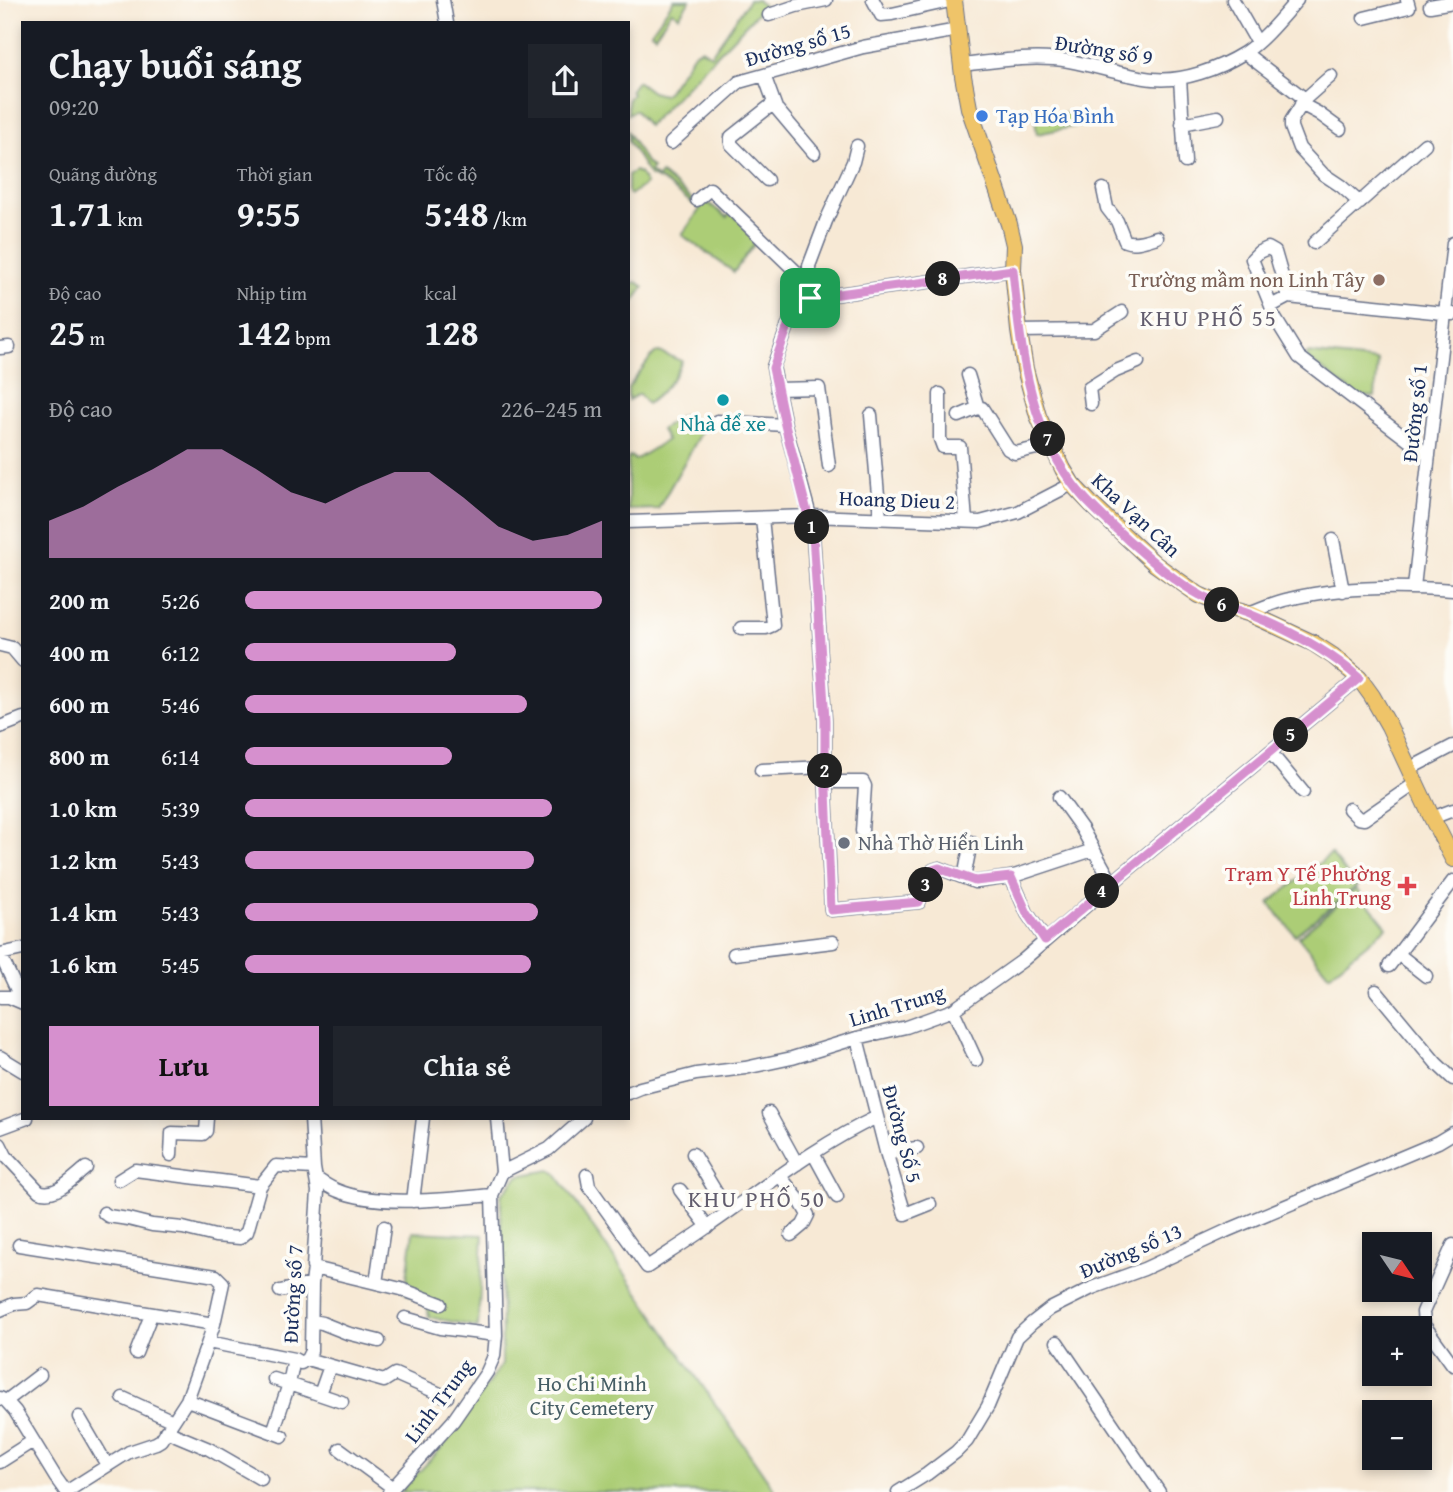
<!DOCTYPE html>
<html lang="vi">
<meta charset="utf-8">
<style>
:root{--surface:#171b24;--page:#20242c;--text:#f1f3f6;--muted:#9ea1a6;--accent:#d690ce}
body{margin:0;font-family:"Gentium Book Plus",serif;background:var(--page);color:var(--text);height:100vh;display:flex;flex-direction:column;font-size:26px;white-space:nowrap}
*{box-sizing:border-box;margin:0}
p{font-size:23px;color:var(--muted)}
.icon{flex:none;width:38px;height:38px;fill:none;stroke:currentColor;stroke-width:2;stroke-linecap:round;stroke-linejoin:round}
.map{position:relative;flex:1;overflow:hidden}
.details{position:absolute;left:21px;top:21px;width:609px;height:1099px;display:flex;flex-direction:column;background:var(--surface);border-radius:0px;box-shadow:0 4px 10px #0003}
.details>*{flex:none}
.needle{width:46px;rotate:125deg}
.controls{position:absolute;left:1362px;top:1232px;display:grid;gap:14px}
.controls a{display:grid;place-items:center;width:70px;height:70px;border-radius:0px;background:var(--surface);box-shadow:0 4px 10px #0003;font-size:35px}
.pin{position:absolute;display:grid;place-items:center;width:60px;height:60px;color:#fff;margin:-30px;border-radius:14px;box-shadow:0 4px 10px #0006}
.km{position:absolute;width:35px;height:35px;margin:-18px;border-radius:50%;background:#222;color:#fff;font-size:19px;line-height:35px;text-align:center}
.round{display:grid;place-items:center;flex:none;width:74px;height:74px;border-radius:0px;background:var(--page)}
.summary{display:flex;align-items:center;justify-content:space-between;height:119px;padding:0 28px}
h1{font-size:38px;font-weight:800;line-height:52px}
.metrics{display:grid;grid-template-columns:repeat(3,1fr);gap:10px;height:119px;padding:7px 28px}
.metrics div{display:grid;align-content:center}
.metrics b{font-size:35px;font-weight:800}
.metrics small{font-size:19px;font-weight:400}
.metrics p{font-size:19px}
.chart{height:196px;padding:14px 28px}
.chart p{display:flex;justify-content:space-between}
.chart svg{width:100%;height:126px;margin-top:7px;fill:var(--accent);opacity:.7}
.primary-button{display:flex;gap:14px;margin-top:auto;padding:14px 28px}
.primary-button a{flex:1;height:80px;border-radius:0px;background:var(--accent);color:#111;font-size:28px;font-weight:800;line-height:80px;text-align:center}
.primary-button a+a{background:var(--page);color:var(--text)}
ul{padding:0 28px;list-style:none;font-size:23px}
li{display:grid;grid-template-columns:112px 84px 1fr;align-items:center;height:52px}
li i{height:18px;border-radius:9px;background:var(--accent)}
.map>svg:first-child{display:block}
.green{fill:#accd76;stroke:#647e6a;stroke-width:2}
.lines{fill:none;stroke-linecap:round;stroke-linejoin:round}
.minor-casing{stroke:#687088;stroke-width:15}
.major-casing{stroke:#687088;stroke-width:18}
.minor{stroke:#fff;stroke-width:12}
.major{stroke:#efc469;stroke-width:16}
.route-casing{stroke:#fff;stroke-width:14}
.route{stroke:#d690ce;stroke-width:9}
.shop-dot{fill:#3f7fe0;stroke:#fdfcf7;stroke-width:2.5}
.education-dot{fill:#8d6e63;stroke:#fdfcf7;stroke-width:2.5}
.culture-dot{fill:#0f9aa8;stroke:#fdfcf7;stroke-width:2.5}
.worship-dot{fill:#6b7280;stroke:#fdfcf7;stroke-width:2.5}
.health-dot{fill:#e0444e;stroke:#fdfcf7;stroke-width:2.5}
.labels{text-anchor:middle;stroke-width:7;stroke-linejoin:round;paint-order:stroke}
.street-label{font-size:21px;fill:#1b2f5e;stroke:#fdfcf7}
.shop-label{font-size:21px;fill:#366cbe;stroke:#fdfcf7;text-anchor:start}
.education-label{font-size:21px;fill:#785e54;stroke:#fdfcf7;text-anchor:end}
.culture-label{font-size:21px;fill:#0d838f;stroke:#fdfcf7}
.worship-label{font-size:21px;fill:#5b616d;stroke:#fdfcf7;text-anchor:start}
.health-label{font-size:21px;fill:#be3a42;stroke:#fdfcf7;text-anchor:end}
.park-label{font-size:21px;fill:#465e65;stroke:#fdfcf7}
.neighbourhood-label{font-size:23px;letter-spacing:2px;fill:#615c6d;stroke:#fdfcf7}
</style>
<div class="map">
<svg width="1453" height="1492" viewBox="0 0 1453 1492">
<rect width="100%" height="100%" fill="#fdfcf7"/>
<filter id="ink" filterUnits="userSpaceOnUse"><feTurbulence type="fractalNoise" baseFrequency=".0143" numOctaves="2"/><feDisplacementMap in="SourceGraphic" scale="14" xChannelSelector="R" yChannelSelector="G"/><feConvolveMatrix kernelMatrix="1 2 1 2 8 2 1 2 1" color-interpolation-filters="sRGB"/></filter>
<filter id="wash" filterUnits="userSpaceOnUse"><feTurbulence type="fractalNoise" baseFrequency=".00686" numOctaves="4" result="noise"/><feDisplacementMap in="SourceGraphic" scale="28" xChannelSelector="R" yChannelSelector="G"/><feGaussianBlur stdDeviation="1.57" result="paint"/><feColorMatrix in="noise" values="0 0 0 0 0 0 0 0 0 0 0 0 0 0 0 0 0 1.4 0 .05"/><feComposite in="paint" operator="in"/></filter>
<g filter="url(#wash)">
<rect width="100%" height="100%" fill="#f7e9d5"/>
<path class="green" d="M674 0H690L679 16 672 11 655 35 651 32Z
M749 0H757L764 6 648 126 635 110 628 114V99L632 94 630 91 637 81 652 92 663 95 668 91 695 52 701 49 711 55Z
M1079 111 1082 125 1037 134 1035 119Z
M628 133 646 162 652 168 650 172 658 178 661 174 697 203 703 199 727 217 731 212 758 239 734 272 682 235 700 209 662 181 650 176 628 141Z
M635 171 640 173 646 184 630 195 628 192V175Z
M637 282 644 287 632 304 628 302V289L633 283Z
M659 352 682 361C675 379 662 393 647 404L639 394 628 400V388L651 357 655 353Z
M1307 353 1378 361 1375 397 1357 396 1307 358Z
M681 416C689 416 699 421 705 426L658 509 628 510V458L631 456 635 460 667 440 661 430Z
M1331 854 1357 886 1295 935 1269 903Z
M1356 889 1387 927 1329 975 1298 937Z
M550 1170 556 1174 776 1492H400L443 1446 502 1364 501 1195 518 1176Z
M413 1232 483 1235 478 1327 429 1317 427 1303 405 1293Z"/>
</g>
<g filter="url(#ink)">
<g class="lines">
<defs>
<path id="minor" d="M443 0 447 23
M873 0 881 15 892 14 954 0
M1233 0 1257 42
M1430 6 1453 2
M769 15 796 6 826 0
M1364 18 1409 7 1407 0
M1245 53 1305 99 1291 121V127L1299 148 1323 174 1341 186 1360 203
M962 65C996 61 1035 55 1069 61 1097 66 1124 76 1153 79 1183 82 1218 69 1244 53 1263 41 1282 17 1297 0
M764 75 776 108 814 153
M1180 78 1185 162
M1305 99 1331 76
M1301 104 1318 113 1340 129
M1182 124 1218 117
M671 143 739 82 863 47 958 30
M767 180 731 144V137L774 103
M1103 189 1107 208 1117 221 1125 241C1134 245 1147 240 1157 237
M697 200 710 189 810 285
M1314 243 1425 144
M1013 270 810 298 799 304 793 312 773 367 785 425 810 516 813 535 825 720V767L831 910 919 902 933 870 939 868 975 882 1011 877 1093 850
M810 298 809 266 826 221 853 162 857 146
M1271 306 1252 259 1259 252 1268 248 1275 252 1288 297
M1019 331 1094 330 1122 312
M0 348 9 347
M968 375 978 408
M777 389 819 388 829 466
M940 394V439L943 447H960L966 521
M1091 404 1089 388 1116 371 1138 362
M871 415 880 518
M959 416 978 408H982L1008 449 1015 453 1050 445
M717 421 785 425
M1429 456 1299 357 1273 315 1271 306 1288 297 1453 314
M628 522 810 516 980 522 1018 512 1072 484
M1333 540 1343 591
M1414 587 1453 243
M1248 613C1262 608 1275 602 1289 599 1342 586 1399 586 1453 590
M741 628H766L773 625 762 518
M0 645 12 648 23 661
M0 727 23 718
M1270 752 1303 792
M1409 769 1453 746
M761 770 825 767
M826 782H863L865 786 862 831
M1059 797 1082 829 1112 883
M1349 809 1358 818 1364 819 1416 783
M1432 818 1453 810
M1011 877 1027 913 1045 940
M964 878 971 842
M0 954 23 1003
M0 954 23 949
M734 954 833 942
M1398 954 1426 976
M1389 966 1453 881
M1376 991 1436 1063 1453 1079
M0 997H9L23 1003
M953 1010 976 1060
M857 1038 886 1152 905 1214 930 1204
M0 1057 23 1071
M628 1093 640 1088 696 1074 745 1068 792 1058 857 1038 906 1027 953 1010 1022 961 1124 873 1359 678
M769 1113 797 1164
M497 1118 502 1172
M0 1128 27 1118
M0 1144 6 1156 39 1191C56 1198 73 1178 86 1168
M886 1152 917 1148
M813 1153 837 1197
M693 1154 728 1212
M171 1155 172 1133 203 1134 206 1131 207 1118
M587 1175 589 1186 647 1267C668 1253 689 1240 710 1225 765 1187 817 1145 877 1117
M779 1175 800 1201 808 1215 803 1225 791 1235
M317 1179C323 1183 329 1187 336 1190 378 1208 446 1199 492 1195
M119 1180 135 1170 260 1186 276 1166 314 1168
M680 1190 708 1227
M413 1201 423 1118
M104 1213 108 1216 128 1219 152 1225 183 1228 215 1236 240 1238 247 1232 260 1186
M19 1245 216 1276 223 1283 214 1324 208 1342
M1453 1245 1423 1312 1424 1325 1453 1365
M314 1268 401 1289 441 1304
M376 1283 384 1227
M280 1291 312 1284
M0 1310 14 1304 27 1303 38 1295 214 1324
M405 1318 440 1328 496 1335
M312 1321 322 1323 347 1333 379 1341
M1057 1342 1159 1492
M136 1353 151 1315
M307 1359 384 1381 395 1374 447 1397
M274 1379 342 1402
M320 1394 330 1366
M0 1398 6 1401 15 1411 56 1478 66 1492
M123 1398 173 1421
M187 1400 282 1436
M6 1401 40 1375
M79 1417 107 1465
M166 1431 209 1449 261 1479
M273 1432 289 1384 294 1359
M340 1449 393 1488
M0 1462 33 1441
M66 1492 129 1452 156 1443 161 1440 187 1400 208 1342 294 1359 301 1363 307 1359 311 1351 312 1284 314 1268 313 1267 318 1191 314 1168 311 1118
M389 1492 453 1421 487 1372 494 1356 496 1335 492 1195 502 1172 549 1149 584 1118
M898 1492 927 1474 956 1452 967 1441 988 1406 1017 1337 1032 1323 1050 1309 1092 1288 1144 1269 1226 1231 1438 1142 1453 1133"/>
<path id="major" d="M954 0 963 76 969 108 1009 224 1014 245 1013 270 1019 331 1025 369 1038 416 1063 469 1072 484 1092 505 1155 564 1199 595 1227 607 1248 613 1313 643 1333 656 1359 678 1372 696 1389 726 1432 818 1453 859"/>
</defs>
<use href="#minor" class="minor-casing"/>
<use href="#major" class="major-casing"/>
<use href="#minor" class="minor"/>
<use href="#major" class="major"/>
</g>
</g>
<g class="lines" filter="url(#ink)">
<defs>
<path id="route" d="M1013 270C1020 343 1027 421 1072 483 1087 504 1109 522 1128 540 1150 559 1174 581 1200 595 1215 604 1233 608 1249 614 1289 630 1327 649 1359 678L1124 873 1045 940 1027 913 1011 877 975 881 939 868 933 870 919 902 831 910 825 767V720L813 535 785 425 773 368 793 312 799 304 810 298Z"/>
</defs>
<use href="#route" class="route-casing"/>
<use href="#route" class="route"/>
</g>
<circle class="shop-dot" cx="982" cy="116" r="7"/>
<circle class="education-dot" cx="1379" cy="280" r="7"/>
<circle class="culture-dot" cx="723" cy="400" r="7"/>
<circle class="worship-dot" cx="844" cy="843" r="7"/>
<path class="health-dot" d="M1403.5 875.5h7v7h7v7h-7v7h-7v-7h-7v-7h7z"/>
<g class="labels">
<g class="street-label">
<text transform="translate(798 45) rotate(-16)" y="7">Đường số 15</text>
<text transform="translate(1104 50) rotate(9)" y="7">Đường số 9</text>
<text transform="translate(1415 413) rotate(-84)" y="7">Đường số 1</text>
<text transform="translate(897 500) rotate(2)" y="7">Hoang Dieu 2</text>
<text transform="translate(1136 515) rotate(43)" y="7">Kha Vạn Cân</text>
<text transform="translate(897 1006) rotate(-17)" y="7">Linh Trung</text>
<text transform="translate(902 1134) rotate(75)" y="7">Đường Số 5</text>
<text transform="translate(1131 1251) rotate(-23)" y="7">Đường số 13</text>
<text transform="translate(293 1294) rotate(-87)" y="7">Đường số 7</text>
<text transform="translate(439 1401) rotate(-53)" y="7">Linh Trung</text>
</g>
<g class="shop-label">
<text x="996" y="123">Tạp Hóa Bình</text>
</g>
<g class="education-label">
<text x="1365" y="287">Trường mầm non Linh Tây</text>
</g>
<g class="culture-label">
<text x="723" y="431">Nhà để xe</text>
</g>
<g class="worship-label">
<text x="858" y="850">Nhà Thờ Hiển Linh</text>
</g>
<g class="health-label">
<text x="1391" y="881">Trạm Y Tế Phường<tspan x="1391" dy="24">Linh Trung</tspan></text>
</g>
<g class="park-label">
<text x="592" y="1391">Ho Chi Minh<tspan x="592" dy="24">City Cemetery</tspan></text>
</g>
<g class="neighbourhood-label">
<text x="1209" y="326">KHU PHỐ 55</text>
<text x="757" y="1207">KHU PHỐ 50</text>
</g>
</g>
</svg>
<div class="controls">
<a><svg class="needle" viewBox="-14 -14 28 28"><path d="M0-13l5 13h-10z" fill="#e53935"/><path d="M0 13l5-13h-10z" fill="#9ea1a6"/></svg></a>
<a>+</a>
<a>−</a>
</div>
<div class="pin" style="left:810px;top:298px;background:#1e9e55"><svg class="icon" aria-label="arrive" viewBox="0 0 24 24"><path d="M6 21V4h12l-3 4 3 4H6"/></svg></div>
<b class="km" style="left:812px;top:527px">1</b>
<b class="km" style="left:825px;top:771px">2</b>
<b class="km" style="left:926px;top:885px">3</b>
<b class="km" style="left:1102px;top:891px">4</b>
<b class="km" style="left:1291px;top:735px">5</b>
<b class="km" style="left:1222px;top:605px">6</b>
<b class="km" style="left:1048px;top:439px">7</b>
<b class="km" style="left:943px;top:279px">8</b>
<section class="details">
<div class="summary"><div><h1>Chạy buổi sáng</h1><p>09:20</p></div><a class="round"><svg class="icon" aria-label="share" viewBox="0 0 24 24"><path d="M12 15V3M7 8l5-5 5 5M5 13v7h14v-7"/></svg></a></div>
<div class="metrics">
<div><p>Quãng đường</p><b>1.71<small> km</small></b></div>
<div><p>Thời gian</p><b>9:55</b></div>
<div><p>Tốc độ</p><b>5:48<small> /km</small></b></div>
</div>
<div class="metrics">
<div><p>Độ cao</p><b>25<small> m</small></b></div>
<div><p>Nhịp tim</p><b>142<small> bpm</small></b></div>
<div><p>kcal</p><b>128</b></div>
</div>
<div class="chart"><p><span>Độ cao</span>226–245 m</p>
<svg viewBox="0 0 160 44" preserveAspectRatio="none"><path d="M0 44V31L10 26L20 19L30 13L40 6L50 6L60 13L70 21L80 25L90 19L100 14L110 14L120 23L130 33L140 38L150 36L160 31V44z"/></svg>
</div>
<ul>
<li><b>200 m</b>5:26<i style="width:100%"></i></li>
<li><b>400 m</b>6:12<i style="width:59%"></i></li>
<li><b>600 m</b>5:46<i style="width:79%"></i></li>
<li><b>800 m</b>6:14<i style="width:58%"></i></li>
<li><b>1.0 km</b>5:39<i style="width:86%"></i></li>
<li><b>1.2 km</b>5:43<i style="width:81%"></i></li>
<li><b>1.4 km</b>5:43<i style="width:82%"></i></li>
<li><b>1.6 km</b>5:45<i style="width:80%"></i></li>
</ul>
<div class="primary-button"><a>Lưu</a><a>Chia sẻ</a></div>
</section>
</div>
